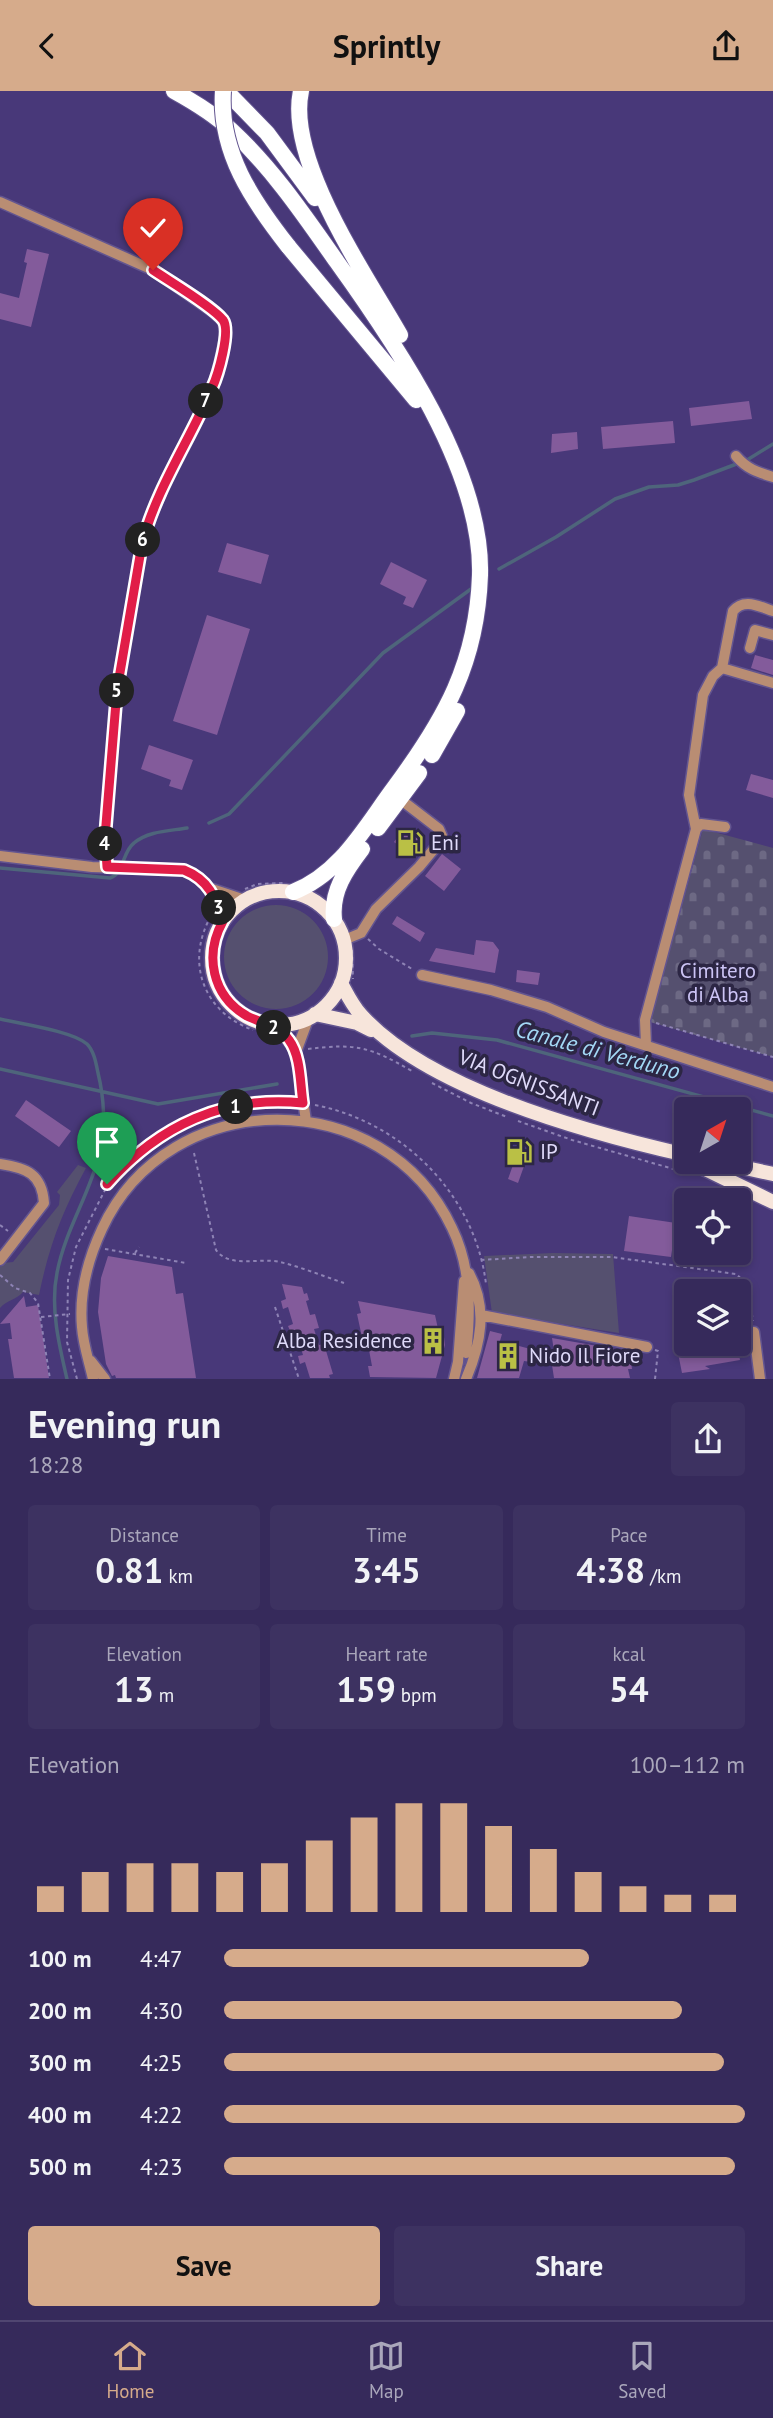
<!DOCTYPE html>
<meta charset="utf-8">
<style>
:root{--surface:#362a5b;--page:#3d3261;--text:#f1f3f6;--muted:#aaa7bb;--line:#504671;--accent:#d6ab8b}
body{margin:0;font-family:"PT Sans",sans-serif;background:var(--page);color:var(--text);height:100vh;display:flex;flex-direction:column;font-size:26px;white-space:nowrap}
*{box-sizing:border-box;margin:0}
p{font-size:23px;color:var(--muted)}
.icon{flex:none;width:38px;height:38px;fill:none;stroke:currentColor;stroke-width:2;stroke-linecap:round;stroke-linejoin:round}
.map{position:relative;height:1288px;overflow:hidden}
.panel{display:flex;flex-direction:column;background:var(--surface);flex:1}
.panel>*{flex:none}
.needle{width:46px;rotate:39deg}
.fabs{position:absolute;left:674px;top:1006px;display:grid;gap:14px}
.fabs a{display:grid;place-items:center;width:77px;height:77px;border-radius:7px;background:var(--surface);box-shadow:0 4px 10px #0003,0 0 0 2px var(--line);font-size:35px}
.pin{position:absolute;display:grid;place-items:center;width:60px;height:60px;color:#fff;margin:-72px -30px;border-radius:50% 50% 50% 0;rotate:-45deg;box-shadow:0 0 7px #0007}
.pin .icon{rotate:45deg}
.km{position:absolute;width:35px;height:35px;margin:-18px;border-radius:50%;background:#222;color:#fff;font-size:19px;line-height:35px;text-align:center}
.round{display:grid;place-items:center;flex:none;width:74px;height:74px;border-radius:7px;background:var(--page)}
.summary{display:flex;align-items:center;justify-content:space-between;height:119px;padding:0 28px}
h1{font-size:38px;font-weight:800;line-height:52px}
.metrics{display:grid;grid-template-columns:repeat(3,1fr);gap:10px;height:119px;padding:7px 28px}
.metrics div{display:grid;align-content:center;border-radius:7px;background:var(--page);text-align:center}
.metrics b{font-size:35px;font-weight:800}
.metrics small{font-size:19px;font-weight:400}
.metrics p{font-size:19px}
.chart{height:196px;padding:14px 28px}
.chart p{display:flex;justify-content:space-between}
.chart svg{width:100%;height:126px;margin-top:7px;stroke:var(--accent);stroke-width:6}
.button{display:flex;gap:14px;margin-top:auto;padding:14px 28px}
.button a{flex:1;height:80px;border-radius:7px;background:var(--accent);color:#111;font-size:28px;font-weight:800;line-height:80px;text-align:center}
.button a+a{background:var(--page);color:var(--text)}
ul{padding:0 28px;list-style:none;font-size:23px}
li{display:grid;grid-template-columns:112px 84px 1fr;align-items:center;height:52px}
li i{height:18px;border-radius:9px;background:var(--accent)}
header{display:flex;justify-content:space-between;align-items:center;height:91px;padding:0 28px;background:var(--accent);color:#111;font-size:32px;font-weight:800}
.menu{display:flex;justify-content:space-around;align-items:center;height:98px;border-top:2px solid var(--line);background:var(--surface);font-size:19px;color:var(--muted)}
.menu a{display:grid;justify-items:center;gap:4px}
.menu .current{color:var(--accent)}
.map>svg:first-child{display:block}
.green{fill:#55506f}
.cemetery{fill:url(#cemetery-stones)}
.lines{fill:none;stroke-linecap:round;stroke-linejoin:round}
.stream{stroke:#4e657b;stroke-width:3.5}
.building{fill:#835b9b}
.minor-tunnel{stroke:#5f508c;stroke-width:10;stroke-dasharray:10 5;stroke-linecap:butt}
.minor-casing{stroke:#635590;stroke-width:13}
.major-casing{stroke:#635590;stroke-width:17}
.highway-casing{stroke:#635590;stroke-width:18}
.path{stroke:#8e83b5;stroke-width:2;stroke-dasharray:3.5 3.5;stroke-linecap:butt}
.minor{stroke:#b98d73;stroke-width:10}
.major{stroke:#f7e5db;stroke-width:14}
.highway{stroke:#fff;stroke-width:16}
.highway-bridge-casing{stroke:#635590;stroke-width:18;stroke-linecap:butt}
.highway-bridge{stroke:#fff;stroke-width:16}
.route-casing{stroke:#fff;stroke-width:14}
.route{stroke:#e11d48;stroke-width:9}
.labels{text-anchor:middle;stroke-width:7;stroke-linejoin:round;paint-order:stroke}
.poi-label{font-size:21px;fill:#dfdafa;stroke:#2c2644;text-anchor:start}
.park-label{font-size:21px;fill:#ccc4f5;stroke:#2c2644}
.street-label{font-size:21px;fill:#dfdafa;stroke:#2c2644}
.water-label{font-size:23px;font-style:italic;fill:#a3d8f5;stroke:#2c2644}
</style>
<header><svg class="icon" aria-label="back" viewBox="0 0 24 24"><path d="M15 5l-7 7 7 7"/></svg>Sprintly<svg class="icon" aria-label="share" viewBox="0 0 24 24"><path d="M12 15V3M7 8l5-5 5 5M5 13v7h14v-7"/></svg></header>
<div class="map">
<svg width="773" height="1288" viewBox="0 0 773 1288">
<defs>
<pattern id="cemetery-stones" width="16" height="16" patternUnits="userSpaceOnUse" patternTransform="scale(1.75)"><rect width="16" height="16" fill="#55506f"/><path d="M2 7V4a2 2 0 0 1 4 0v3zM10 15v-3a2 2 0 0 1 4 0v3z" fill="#6d6984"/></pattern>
</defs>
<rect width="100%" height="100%" fill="#483879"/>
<path class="green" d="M224 866a52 52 0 1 1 104 0a52 52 0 1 1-104 0Z
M78 1074 86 1077C62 1121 49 1155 39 1204L23 1201C16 1209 7 1209 0 1217V1176L3 1172 13 1171 59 1114 60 1104 57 1101Z
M553 1162 613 1163 619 1242 492 1222 484 1165Z"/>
<path class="cemetery" d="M703 738 773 757V966L650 931Z"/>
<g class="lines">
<path class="stream" d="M499 478 556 446 615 408 649 396 678 394 694 389 747 369 773 353
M209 732 229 723 383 562 471 498
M0 777 110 787C124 783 122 761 134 752 148 740 169 740 187 737
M0 928C21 933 72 940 87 953 94 960 96 972 98 982 104 1006 106 1037 100 1061 90 1103 65 1139 57 1182 50 1216 59 1254 67 1288
M412 945 432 942 497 949 773 1025
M0 978 158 1013 277 993"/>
</g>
<path class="building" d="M27 158 49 163 31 236 0 228V202L19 207 27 172 24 171Z
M749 310 752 328 691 335 689 317Z
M673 330 675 352 603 358 601 336Z
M577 341 578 358 551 362 552 343Z
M227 452 269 464 261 493 218 481Z
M391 471 427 489 413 517 403 513 406 506 380 493Z
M207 524 250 538 217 644 173 630Z
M755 564 773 569V584L751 577Z
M149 654 193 669 182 699 169 695 171 689 141 678Z
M751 683 773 689V707L746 699Z
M404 737 423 752 413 765 394 751Z
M442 763 461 778 444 800 425 785Z
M397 825 425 842 420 851 392 833Z
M476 849 493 851 499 859 495 882 429 870 436 857 474 864Z
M517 879 540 882 538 894 516 891Z
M26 1009 71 1040 59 1056 15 1025Z
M518 1060 528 1064 518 1092 508 1088Z
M629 1125 676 1132 671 1166 624 1160Z
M108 1165 172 1176 176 1203 183 1202 196 1287H116L115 1284 112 1285 106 1273 98 1221 101 1187Z
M282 1193 302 1196 304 1203 307 1202 309 1209 306 1210 310 1224 315 1223 319 1237 314 1238 319 1254 324 1253 333 1283 329 1284 330 1287H310L305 1271 300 1273 298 1265 303 1264 296 1241 291 1242 288 1235 293 1233 288 1216 283 1218 281 1210 286 1208Z
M24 1205 26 1216 38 1214 49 1287H14L8 1248H12L10 1232 0 1233Z
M358 1210 435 1224 440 1247 444 1246 445 1254 436 1287 370 1286 368 1275H372L369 1259 365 1260 357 1223 361 1222Z
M490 1240 502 1243 500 1250 534 1259 531 1271 524 1270 519 1287H477Z
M552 1247 626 1260 627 1268 631 1267V1271L632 1278H628L630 1287H554L550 1261 554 1260Z
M728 1253H737L740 1269 705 1275 710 1278 682 1282 678 1262Z"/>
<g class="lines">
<path class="minor-tunnel" d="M459 1288 466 1262"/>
<defs>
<path id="minor" d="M0 111 153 179 213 221 223 230 226 243C222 260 219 279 213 295 192 349 157 397 142 453L117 599 105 746 108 776
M736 365C747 378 757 381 773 386
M750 557 755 539 773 544
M722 577 733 520C744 507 758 515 773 520
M722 577 773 592
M696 738 689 704 703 604 713 585 722 577
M0 765 92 776 184 779C209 789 216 806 223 830
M212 798 245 809
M344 849 361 842 376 818 419 776 439 752 442 745 439 738 400 708
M422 884 491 899 547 916 604 941 773 996
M260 931 284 944 296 961 306 1030
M646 954 645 929 696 738 701 733 725 736
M296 961 309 926
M0 1073C27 1077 42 1083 44 1112L0 1169
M481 1224 647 1256
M754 1241 760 1288
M91 1270 105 1288
M93 1288C89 1270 83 1253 82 1236 79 1202 88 1168 102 1138 169 993 384 992 452 1137 471 1176 471 1219 466 1262
M454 1288 458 1271 464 1190
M466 1288C481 1253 488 1217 469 1182"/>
<path id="major" d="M212 867a67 67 0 1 1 134 0a67 67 0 1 1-134 0Z
M341 892C347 903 352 914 361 924 429 999 589 1042 686 1064
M315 923 357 932 371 939
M691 1071 773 1111
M718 1071 773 1083"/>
<path id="highway" d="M174 0C194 11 214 23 231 39 273 78 304 124 337 171 396 253 483 380 480 484 477 572 445 628 394 697 365 736 340 783 293 801
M226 0 267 42 315 107
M301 0C286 69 366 184 400 244
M288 155 416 309
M432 664 457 620
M378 737 419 682
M334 828C331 800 346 779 362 758"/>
</defs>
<use href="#minor" class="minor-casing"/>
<use href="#major" class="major-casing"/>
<use href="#highway" class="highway-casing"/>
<path class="path" d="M245 798 257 793 284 792
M211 825C185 871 203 921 253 939
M368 848 379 858 412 878
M352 859 353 888
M656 932 773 966
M308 958C357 952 370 956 412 980
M432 992 471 1012 507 1026
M315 1014C402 1031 475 1103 486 1193
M518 1030 572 1049 684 1081
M194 1062 216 1159C230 1178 259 1166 280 1171 301 1176 323 1185 344 1192
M0 1134 8 1140
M105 1158 186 1172
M135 1162 139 1156
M481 1169 530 1166H612L736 1183 747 1193 753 1230
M0 1184 15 1197 30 1202 38 1212 50 1288
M275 1216 299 1288
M41 1226 70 1223
M77 1288 67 1251 68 1189 76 1156 108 1093 122 1076 151 1052 193 1027 263 1010 292 1011
M655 1288 658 1260 655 1259"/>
<use href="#minor" class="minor"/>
<use href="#major" class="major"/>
<use href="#highway" class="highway"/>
<defs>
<path id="highway-bridge" d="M223 0C219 61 252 109 288 155"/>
</defs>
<use href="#highway-bridge" class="highway-bridge-casing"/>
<use href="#highway-bridge" class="highway-bridge"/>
</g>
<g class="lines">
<defs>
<path id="route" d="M107 1093C159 1034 225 1004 303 1012 300 992 301 965 289 949 279 935 261 932 247 925 212 905 204 864 223 830 215 806 209 789 184 779L107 776 105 746 117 599 142 453C156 398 190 349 212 297 218 284 231 240 223 229 212 215 169 190 153 179"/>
</defs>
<use href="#route" class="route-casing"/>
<use href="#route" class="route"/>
</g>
<defs>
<symbol id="fuel-bare" viewBox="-9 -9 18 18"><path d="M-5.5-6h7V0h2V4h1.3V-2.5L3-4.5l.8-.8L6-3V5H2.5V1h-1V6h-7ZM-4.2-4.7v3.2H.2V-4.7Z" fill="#bac045" stroke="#2c2644" stroke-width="2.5" paint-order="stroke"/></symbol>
<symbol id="building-bare" viewBox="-9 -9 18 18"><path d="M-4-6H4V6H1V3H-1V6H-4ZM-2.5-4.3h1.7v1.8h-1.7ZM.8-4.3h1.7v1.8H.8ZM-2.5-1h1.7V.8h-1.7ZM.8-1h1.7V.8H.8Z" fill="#bac045" stroke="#2c2644" stroke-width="2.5" paint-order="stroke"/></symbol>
</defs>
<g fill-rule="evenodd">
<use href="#fuel-bare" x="391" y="733" width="38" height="38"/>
<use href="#fuel-bare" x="500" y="1042" width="38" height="38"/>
<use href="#building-bare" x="414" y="1231" width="38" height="38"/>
<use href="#building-bare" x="489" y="1246" width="38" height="38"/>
</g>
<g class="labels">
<g class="poi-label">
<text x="431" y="759">Eni</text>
<text x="540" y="1068">IP</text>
<text x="412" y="1257" text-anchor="end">Alba Residence</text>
<text x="529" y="1272">Nido Il Fiore</text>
</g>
<g class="park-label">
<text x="718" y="887">Cimitero<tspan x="718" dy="24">di Alba</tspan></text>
</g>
<g class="street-label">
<text transform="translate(529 992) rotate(21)" y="7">VIA OGNISSANTI</text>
</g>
<g class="water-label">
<text transform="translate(598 959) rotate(15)" y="8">Canale di Verduno</text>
</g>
</g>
</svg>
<div class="fabs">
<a><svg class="needle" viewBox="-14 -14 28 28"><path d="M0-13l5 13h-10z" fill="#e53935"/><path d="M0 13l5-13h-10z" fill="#aaa7bb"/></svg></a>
<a><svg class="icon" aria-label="locate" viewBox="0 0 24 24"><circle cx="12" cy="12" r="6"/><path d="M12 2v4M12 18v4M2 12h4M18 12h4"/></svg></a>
<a><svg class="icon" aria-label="layers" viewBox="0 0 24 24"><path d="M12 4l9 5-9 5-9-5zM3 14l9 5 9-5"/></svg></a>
</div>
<div class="pin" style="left:107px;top:1093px;background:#1e9e55"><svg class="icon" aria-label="arrive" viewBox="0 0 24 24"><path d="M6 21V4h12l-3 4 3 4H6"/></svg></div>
<div class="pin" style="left:153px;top:179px;background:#d93025"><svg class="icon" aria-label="check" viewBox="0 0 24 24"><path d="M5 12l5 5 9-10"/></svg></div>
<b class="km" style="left:236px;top:1016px">1</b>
<b class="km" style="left:274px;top:937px">2</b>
<b class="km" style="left:219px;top:817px">3</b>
<b class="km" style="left:105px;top:753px">4</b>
<b class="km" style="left:117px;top:600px">5</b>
<b class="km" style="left:143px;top:449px">6</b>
<b class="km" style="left:206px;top:310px">7</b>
</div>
<section class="panel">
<div class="summary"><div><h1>Evening run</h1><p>18:28</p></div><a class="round"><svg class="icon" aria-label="share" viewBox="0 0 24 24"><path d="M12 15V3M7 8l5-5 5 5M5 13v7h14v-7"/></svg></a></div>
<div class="metrics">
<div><p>Distance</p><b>0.81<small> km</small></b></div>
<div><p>Time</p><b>3:45</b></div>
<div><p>Pace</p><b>4:38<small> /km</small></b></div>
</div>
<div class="metrics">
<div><p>Elevation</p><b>13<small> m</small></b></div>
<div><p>Heart rate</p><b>159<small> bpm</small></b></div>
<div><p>kcal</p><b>54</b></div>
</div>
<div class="chart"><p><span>Elevation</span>100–112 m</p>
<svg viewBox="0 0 160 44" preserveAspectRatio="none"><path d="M5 44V35M15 44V30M25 44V27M35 44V27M45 44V30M55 44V27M65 44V19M75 44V11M85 44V6M95 44V6M105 44V14M115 44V22M125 44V30M135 44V35M145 44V38M155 44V38"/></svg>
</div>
<ul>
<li><b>100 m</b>4:47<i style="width:70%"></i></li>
<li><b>200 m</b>4:30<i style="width:88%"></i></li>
<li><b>300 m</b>4:25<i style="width:96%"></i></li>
<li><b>400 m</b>4:22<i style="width:100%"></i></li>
<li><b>500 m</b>4:23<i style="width:98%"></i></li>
</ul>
<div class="button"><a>Save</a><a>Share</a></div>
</section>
<nav class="menu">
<a class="current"><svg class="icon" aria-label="home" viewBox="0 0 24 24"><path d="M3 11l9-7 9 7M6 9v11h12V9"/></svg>Home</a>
<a><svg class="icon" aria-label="map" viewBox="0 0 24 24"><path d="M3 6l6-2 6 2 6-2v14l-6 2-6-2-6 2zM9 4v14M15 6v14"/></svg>Map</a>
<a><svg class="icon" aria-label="saved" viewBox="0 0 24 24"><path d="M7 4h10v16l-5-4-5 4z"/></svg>Saved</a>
</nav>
